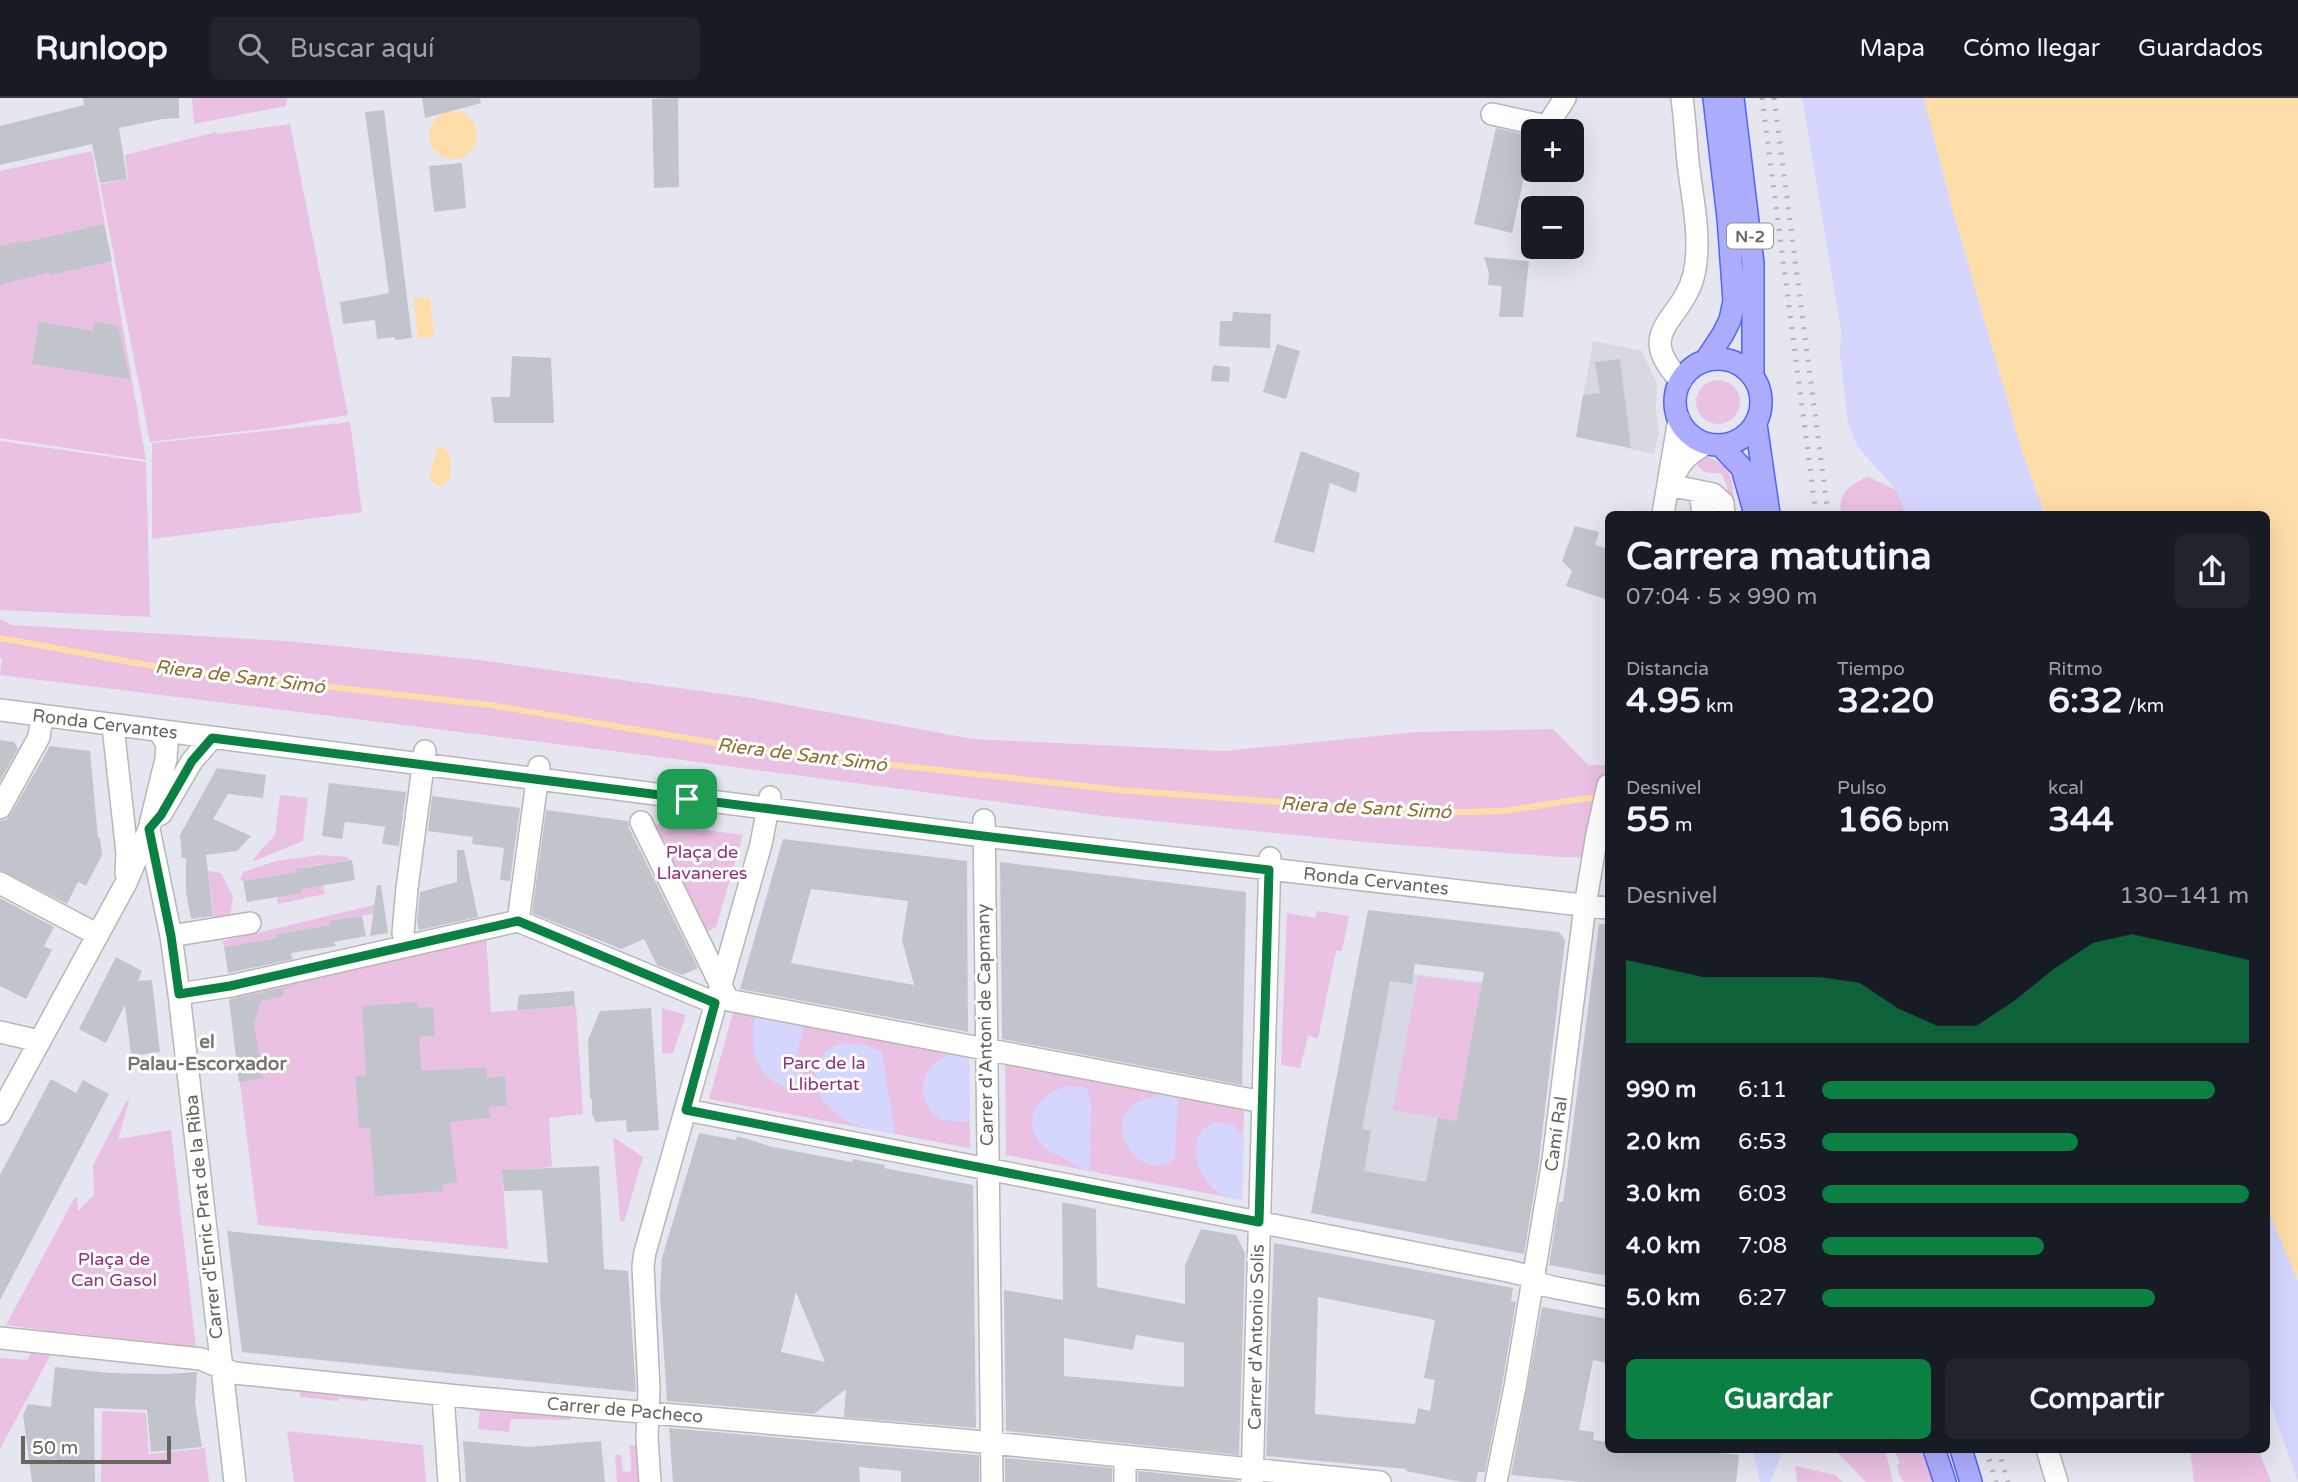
<!DOCTYPE html>
<html lang="es">
<meta charset="utf-8">
<style>
:root{--surface:#171b24;--page:#20242c;--text:#f1f3f6;--muted:#9ea1a6;--line:#363941;--accent:#0b8043}
body{margin:0;font-family:"Varela Round",sans-serif;background:var(--page);color:var(--text);height:100vh;display:flex;flex-direction:column;font-size:26px;white-space:nowrap}
*{box-sizing:border-box;margin:0}
p{font-size:23px;color:var(--muted)}
.icon{flex:none;width:38px;height:38px;fill:none;stroke:currentColor;stroke-width:2;stroke-linecap:round;stroke-linejoin:round}
.map{position:relative;flex:1;overflow:hidden}
.drawer{position:absolute;left:1605px;top:413px;width:665px;height:942px;display:flex;flex-direction:column;background:var(--surface);border-radius:10px;box-shadow:0 7px 28px #0002}
.drawer>*{flex:none}
.tools{position:absolute;left:1521px;top:21px;display:grid;gap:14px}
.tools a{display:grid;place-items:center;width:63px;height:63px;border-radius:10px;background:var(--surface);box-shadow:0 7px 28px #0002;font-size:35px}
.scale{position:absolute;left:21px;bottom:18px;width:150px;box-sizing:border-box;padding-left:7px;border:4px solid #68655d;border-top:0;font-size:19px;line-height:24px;white-space:nowrap;color:#68655d;-webkit-text-stroke:5px #fff;paint-order:stroke}
.pin{position:absolute;display:grid;place-items:center;width:60px;height:60px;color:#fff;margin:-30px;border-radius:14px;box-shadow:0 4px 10px #0006}
.round{display:grid;place-items:center;flex:none;width:74px;height:74px;border-radius:10px;background:var(--page)}
.summary{display:flex;align-items:center;justify-content:space-between;height:119px;padding:0 21px}
h1{font-size:38px;font-weight:700;line-height:52px}
.metrics{display:grid;grid-template-columns:repeat(3,1fr);gap:10px;height:119px;padding:7px 21px}
.metrics div{display:grid;align-content:center}
.metrics b{font-size:35px;font-weight:700}
.metrics small{font-size:19px;font-weight:400}
.metrics p{font-size:19px}
.chart{height:196px;padding:14px 21px}
.chart p{display:flex;justify-content:space-between}
.chart svg{width:100%;height:126px;margin-top:7px;fill:var(--accent);opacity:.7}
.cta{display:flex;gap:14px;margin-top:auto;padding:14px 21px}
.cta a{flex:1;height:80px;border-radius:10px;background:var(--accent);color:#fff;font-size:28px;font-weight:700;line-height:80px;text-align:center}
.cta a+a{background:var(--page);color:var(--text)}
ul{padding:0 21px;list-style:none;font-size:23px}
li{display:grid;grid-template-columns:112px 84px 1fr;align-items:center;height:52px}
li i{height:18px;border-radius:9px;background:var(--accent)}
header{display:flex;align-items:center;gap:42px;box-sizing:border-box;height:98px;padding:0 35px;background:var(--surface);border-bottom:2px solid var(--line)}
header strong{font-size:33px}
nav{display:flex;gap:38px;margin-inline-start:auto;font-size:24px}
.search{width:490px;height:63px;background:var(--page);display:flex;align-items:center;gap:18px;box-sizing:border-box;padding:0 24px;border-radius:10px;color:var(--muted);font-size:26px}
.map>svg:first-child{display:block}
.industrial{fill:#d8d9e0}
.education{fill:#d6d8e3}
.green{fill:#eac0e3;fill-rule:evenodd}
.sand{fill:#d4d6fe}
.water{fill:#ffdda8}
.lines{fill:none;stroke-linecap:round;stroke-linejoin:round}
.stream{stroke:#ffdda8;stroke-width:6}
.building{fill:#c2c4cc;fill-rule:evenodd}
.minor-casing{stroke:#b9b7b1;stroke-width:24}
.major-casing{stroke:#5164ff;stroke-width:24}
.minor{stroke:#fff;stroke-width:21}
.major{stroke:#adadff;stroke-width:21}
.rail{stroke:#b3b2b0;stroke-width:5;stroke-dasharray:2 9;stroke-linecap:butt}
.route-casing{stroke:#fff;stroke-width:14}
.route{stroke:#0b8043;stroke-width:9}
.labels{text-anchor:middle;stroke-width:6;stroke-linejoin:round;paint-order:stroke}
.shield{fill:#fff;stroke:#95938e;stroke-width:2}
.shield-label{font-size:16px;font-weight:bold;fill:#68655d}
.street-label{font-size:18px;fill:#68655d;stroke:#fff}
.park-label{font-size:18px;fill:#94307e;stroke:#fff}
.water-label{font-size:19px;font-style:italic;fill:#8c6f2e;stroke:#fff}
.neighbourhood-label{font-size:19px;font-weight:bold;fill:#7a766e;stroke:#fff}
</style>
<header>
<strong>Runloop</strong>
<div class="search"><svg class="icon" aria-label="search" viewBox="0 0 24 24"><circle cx="10" cy="10" r="6"/><path d="M15 15l6 6"/></svg>Buscar aquí</div>
<nav><a>Mapa</a><a>Cómo llegar</a><a>Guardados</a></nav>
</header>
<div class="map">
<svg width="2298" height="1384" viewBox="0 0 2298 1384">
<rect width="100%" height="100%" fill="#e6e6f1"/>
<path class="industrial" d="M1593 243 1642 253 1657 286 1656 311 1659 334 1654 356 1576 339Z"/>
<path class="education" d="M1357 869 1488 885 1467 1057 1451 1142 1311 1115Z"/>
<path class="green" d="M192 0H287L286 8 194 26Z
M290 26 348 317 272 330 150 344 100 86 128 81 125 57 216 34 217 36Z
M92 53 146 362 0 340V73Z
M1696 304a22 22 0 1 1 44 0a22 22 0 1 1-44 0Z
M350 324 362 414 152 441V345Z
M0 343 146 364 150 519 0 512Z
M1705 358C1737 368 1732 388 1735 416H1730L1727 388 1722 376 1704 374 1698 368 1697 360Z
M1867 378 1896 392 1906 416H1841C1838 393 1849 389 1867 378Z
M0 521 12 527 286 543 480 562 751 600 973 641 1224 653 1416 634 1553 631 1588 667H1608V760L1560 759 1375 745 1104 718 629 655 0 577 2 560H0Z
M280 697 308 700 303 743 254 763V760L275 737Z
M659 726 743 737 716 829 705 835 654 728Z
M320 757 347 759 349 762 327 766V768L322 769 321 766 297 771V775L243 783 240 781 243 774 276 763Z
M208 773 221 775 233 798 230 819 215 828Z
M323 787 325 796 278 806 277 799 301 795V791Z
M374 807 375 816 360 818V821L354 819 330 823V827L276 836 277 840 224 849 222 843Z
M1317 813 1349 818 1342 853H1336L1318 940 1308 938 1300 970 1281 967 1287 815 1315 820Z
M486 837 491 914 576 908 583 1016 549 1020 552 1069 502 1073 508 1151 258 1127 229 898ZM486 969 487 980 505 979 507 1008 489 1009V1020L359 1030 355 978Z
M1418 878 1482 886 1456 1023 1393 1012Z
M662 910 686 917 673 955 662 956Z
M734 911 969 955 970 1050 709 1001Z
M1005 962 1244 1008 1242 1102 1006 1057Z
M127 1002 129 1003 118 1041 171 1032 196 1249 63 1234 0 1351V1260L27 1262 44 1232 6 1227 75 1099 77 1100 78 1113 94 1097 93 1067Z
M613 1039 643 1059 624 1124 620 1122Z
M275 1286 377 1297V1302L368 1301 367 1303 339 1300 338 1303 300 1299V1294L275 1292Z
M475 1305 571 1314V1322L511 1321 509 1334 478 1331 480 1314 475 1313Z
M102 1313 146 1315 149 1356 205 1350 209 1384H101Z
M287 1333 423 1347 426 1384H294Z
M630 1347H642L645 1384H617L615 1357H621L623 1374 631 1373Z
M1834 1351H1885L1893 1384H1866Z
M1894 1351H1926L1936 1384H1904L1899 1377 1897 1367 1900 1365Z
M2190 1351H2258L2271 1384H2194Z
M1795 1368 1835 1377 1843 1384H1797Z"/>
<path class="sand" d="M1802 0H1924L1953 113 2023 356 2045 416H1906L1896 392 1857 348 1848 325 1840 257 1841 233Z
M755 915 805 924 797 956 803 968 801 992C755 987 748 954 755 915Z
M842 945 865 947 882 954 895 1036C854 1029 838 1026 814 989 813 967 821 952 842 945Z
M957 953 969 955 970 1024 941 1022C909 997 922 964 957 953Z
M1066 988 1085 989 1088 992 1091 1006 1090 1073C1079 1071 1075 1067 1066 1061 1057 1056 1049 1055 1042 1047 1018 1021 1040 997 1066 988Z
M1158 992 1178 995 1175 1061C1136 1092 1087 1006 1157 999Z
M1213 1024 1232 1027 1244 1036 1242 1102C1235 1100 1227 1100 1221 1096 1196 1081 1183 1040 1213 1024Z
M2266 1107 2298 1183V1384L2266 1293Z
M1749 1351H1781V1358L1770 1384H1760L1754 1356Z"/>
<path class="water" d="M1924 0H2298V1183L2266 1107V416H2045L2023 356 1953 113Z
M429 37a24 24 0 1 1 48 0a24 24 0 1 1-48 0Z
M430 199 434 239 418 240 413 201Z
M443 349 450 356 451 376 445 388H438L430 382C429 373 436 359 438 350Z"/>
<g class="lines">
<path class="stream" d="M0 540 163 570 490 607 757 652 1120 692 1425 715 1504 713 1588 700H1603"/>
</g>
<path class="building" d="M83 0H179V20L162 21 119 30 127 81 100 85 92 46 0 67V28L84 7Z
M422 0H480L481 5 425 20Z
M678 0 679 89 654 90 652 1Z
M384 12 412 240 395 242V239L377 241 375 222 343 226 340 204 389 195 365 14Z
M1496 30 1533 38 1512 135 1474 126Z
M462 65 466 110 434 114 429 68Z
M104 126 112 163 50 177 49 174 0 187V148L21 143 22 145Z
M1484 159 1529 163 1523 219H1499L1502 188 1488 187 1489 175Z
M1233 214 1271 216 1270 250 1219 248 1220 223H1232Z
M39 224 93 233 94 224 118 228 130 281 32 266Z
M1277 246 1300 253 1286 301 1263 294Z
M512 258 551 260 554 325H494L491 299H510Z
M1620 261 1631 350 1576 339 1583 297 1600 295 1595 264Z
M1213 267 1230 269 1229 284 1211 283Z
M1301 353 1360 375 1356 395 1330 385 1314 455 1274 444Z
M1575 428 1599 434 1595 447 1608 451V502L1566 488 1572 473 1562 463Z
M0 642 14 644 18 651 0 683Z
M50 648 90 653 98 740H100L102 757 86 788 78 784 67 806 0 772V723L6 722 11 716Z
M217 670 266 677 263 700 228 696 213 721 251 738 237 753 206 757 213 818 191 821 186 794V760H182L180 737Z
M329 685 406 694 399 748 382 746 385 729 365 726 345 724 342 741 322 738Z
M432 698 520 710 510 783 500 782 504 750 472 746 473 739 428 733Z
M546 712 628 723 629 730 698 870 682 877 657 867 644 841 621 851 532 815Z
M783 741 967 763 968 934 740 891ZM811 791 908 803 902 842 914 887 791 865Z
M457 752H464L478 819 419 832 417 823 420 794 457 784Z
M352 762 355 782 301 791 302 795 247 804 243 783 297 774 296 771Z
M1000 764 1246 794 1242 987 1002 941Z
M377 787H381L388 835 370 838Z
M0 800 54 829 44 848 52 852 26 901 0 888Z
M1368 812 1559 834 1565 842 1538 1071 1524 1156 1311 1115ZM1415 866 1484 874 1456 1023 1438 1020 1426 1084 1364 1073 1371 1033 1362 1031 1390 883 1412 886Z
M362 818 366 838 334 844 336 848 291 855 293 861 228 875 224 849 277 840 276 836 330 827 329 823Z
M1599 826H1608V1178L1549 1167 1559 1104H1563Z
M116 859 142 873 138 883 152 882 160 954 131 958 125 907 106 945 79 931Z
M299 886 282 892 284 898 261 903 254 926 263 980 239 984 229 902Z
M574 893 575 908 517 912 519 897Z
M417 904 418 910 433 909 435 938 419 939 421 973 487 969V980L505 978 507 1008 489 1009 490 1020 450 1024 457 1085 443 1086V1093L375 1098 370 1030H359L355 978 366 977 362 908Z
M651 910 659 1032 627 1034 626 1022 596 1024 592 1016V1002L590 1000 588 942 600 913Z
M51 981 76 995 83 982 109 996 0 1202V1077Z
M699 1035 736 1042 737 1038 773 1049 852 1064 853 1061 885 1067 884 1070 973 1087 976 1330 844 1319 846 1291 814 1316 667 1303 660 1196 662 1160ZM796 1194 825 1264 781 1254Z
M599 1068 604 1171 628 1173 636 1294 242 1254 227 1133 548 1165 542 1092 504 1093 502 1072Z
M1062 1104 1096 1111 1097 1189 1185 1206V1167L1201 1131 1236 1137 1245 1155 1239 1357 1006 1333 1004 1192 1063 1202ZM1136 1237 1184 1245V1289L1064 1278V1240L1133 1252Z
M1274 1145 1513 1190 1511 1203 1516 1204 1502 1287 1485 1374H1478L1476 1384H1462L1406 1373V1371L1266 1358ZM1318 1199 1435 1222 1424 1280 1435 1282 1430 1313 1418 1310 1415 1326 1315 1316Z
M1542 1209 1608 1221V1265L1593 1262 1579 1332 1594 1334 1593 1342 1608 1344V1351H1690L1739 1357 1736 1384H1581L1511 1377Z
M55 1269 109 1275 167 1276 197 1274 195 1305 202 1349 151 1354 147 1312 94 1310 95 1384H32L23 1317 28 1306 51 1309Z
M669 1330 976 1357H979V1384H901V1373L859 1369 860 1384H673Z
M463 1343 529 1349 601 1343 605 1384H466Z
M1005 1360 1112 1370V1384H1005Z
M1138 1373 1238 1383V1384H1138Z"/>
<g class="lines">
<defs>
<path id="minor" d="M1492 16 1547 28 1565 0
M1681 283C1632 232 1683 224 1694 176 1702 140 1692 100 1688 64 1686 43 1685 21 1682 0
M1673 379C1681 363 1690 354 1706 346
M1669 387 1713 396 1723 405 1724 416
M1700 394 1703 416
M1663 416 1679 321
M0 612 983 738 1608 810
M113 628 127 755 126 775
M0 710 39 639 42 618
M161 716 192 663 212 640
M984 722 992 1384
M641 724 728 902 1263 1004
M149 731 171 838 179 896 235 1384
M0 785 98 837
M518 823 539 669
M171 838 250 825
M406 847 403 835 407 790 425 653
M179 896 231 888 518 823 715 905
M0 934 39 943
M686 1012 1508 1173 1534 1179 1541 1186 1552 1189 1608 1200
M0 1016 126 785 149 731 166 661 167 646 159 633
M0 1240 201 1261 234 1275 468 1299 962 1342 1380 1384
M443 1297 449 1384
M2047 1351 2057 1384
M650 1384 647 1340 649 1292 643 1168 645 1154 761 746 770 699
M1125 1384V1358
M1252 1384 1270 760
M1496 1384 1515 1289 1553 1062 1585 808 1597 736 1608 687"/>
<path id="major" d="M1733 0 1753 165V277
M1675 304a43 43 0 1 1 86 0a43 43 0 1 1-86 0Z
M1706 262 1723 236 1730 222 1734 203 1728 120 1714 0
M1756 326 1769 416
M1721 348 1742 370 1755 416
M1934 1351 1945 1384
M1961 1351 1971 1384"/>
</defs>
<use href="#minor" class="minor-casing"/>
<use href="#major" class="major-casing"/>
<use href="#minor" class="minor"/>
<use href="#major" class="major"/>
<path class="rail" d="M1762 0 1816 416
M1774 0 1828 416
M1986 1351 1996 1384
M1998 1351 2008 1384"/>
</g>
<g class="lines">
<defs>
<path id="route" d="M212 640 983 738 1269 772 1259 1124 686 1012 715 905 518 823 230 888 179 896 171 838 149 731 161 717 192 663Z"/>
</defs>
<use href="#route" class="route-casing"/>
<use href="#route" class="route"/>
</g>
<g class="labels">
<rect class="shield" x="1727" y="125.5" width="46" height="25" rx="5"/>
<g class="shield-label">
<text x="1750" y="144">N-2</text>
</g>
<g class="street-label">
<text transform="translate(105 626) rotate(7)" y="6">Ronda Cervantes</text>
<text transform="translate(1376 783) rotate(6)" y="6">Ronda Cervantes</text>
<text transform="translate(985 927) rotate(-91)" y="6">Carrer d'Antoni de Capmany</text>
<text transform="translate(1556 1036) rotate(-82)" y="6">Camí Ral</text>
<text transform="translate(204 1119) rotate(-96)" y="6">Carrer d'Enric Prat de la Riba</text>
<text transform="translate(1256 1239) rotate(-89)" y="6">Carrer d'Antonio Solis</text>
<text transform="translate(625 1312) rotate(5)" y="6">Carrer de Pacheco</text>
</g>
<g class="park-label">
<text x="702" y="760">Plaça de<tspan x="702" dy="21">Llavaneres</tspan></text>
<text x="824" y="971">Parc de la<tspan x="824" dy="21">Llibertat</tspan></text>
<text x="114" y="1167">Plaça de<tspan x="114" dy="21">Can Gasol</tspan></text>
</g>
<g class="water-label">
<text transform="translate(240 578) rotate(7)" y="7">Riera de Sant Simó</text>
<text transform="translate(802 656) rotate(7)" y="7">Riera de Sant Simó</text>
<text transform="translate(1366 709) rotate(3)" y="7">Riera de Sant Simó</text>
</g>
<g class="neighbourhood-label">
<text x="207" y="950">el<tspan x="207" dy="22">Palau-Escorxador</tspan></text>
</g>
</g>
</svg>
<div class="tools">
<a>+</a>
<a>−</a>
</div>
<div class="scale">50 m</div>
<div class="pin" style="left:687px;top:701px;background:#1e9e55"><svg class="icon" aria-label="arrive" viewBox="0 0 24 24"><path d="M6 21V4h12l-3 4 3 4H6"/></svg></div>
<section class="drawer">
<div class="summary"><div><h1>Carrera matutina</h1><p>07:04 · 5 × 990 m</p></div><a class="round"><svg class="icon" aria-label="share" viewBox="0 0 24 24"><path d="M12 15V3M7 8l5-5 5 5M5 13v7h14v-7"/></svg></a></div>
<div class="metrics">
<div><p>Distancia</p><b>4.95<small> km</small></b></div>
<div><p>Tiempo</p><b>32:20</b></div>
<div><p>Ritmo</p><b>6:32<small> /km</small></b></div>
</div>
<div class="metrics">
<div><p>Desnivel</p><b>55<small> m</small></b></div>
<div><p>Pulso</p><b>166<small> bpm</small></b></div>
<div><p>kcal</p><b>344</b></div>
</div>
<div class="chart"><p><span>Desnivel</span>130–141 m</p>
<svg viewBox="0 0 160 44" preserveAspectRatio="none"><path d="M0 44V15L10 18L20 21L30 21L40 21L50 21L60 23L70 32L80 38L90 38L100 29L110 18L120 9L130 6L140 9L150 12L160 15V44z"/></svg>
</div>
<ul>
<li><b>990 m</b>6:11<i style="width:92%"></i></li>
<li><b>2.0 km</b>6:53<i style="width:60%"></i></li>
<li><b>3.0 km</b>6:03<i style="width:100%"></i></li>
<li><b>4.0 km</b>7:08<i style="width:52%"></i></li>
<li><b>5.0 km</b>6:27<i style="width:78%"></i></li>
</ul>
<div class="cta"><a>Guardar</a><a>Compartir</a></div>
</section>
</div>
